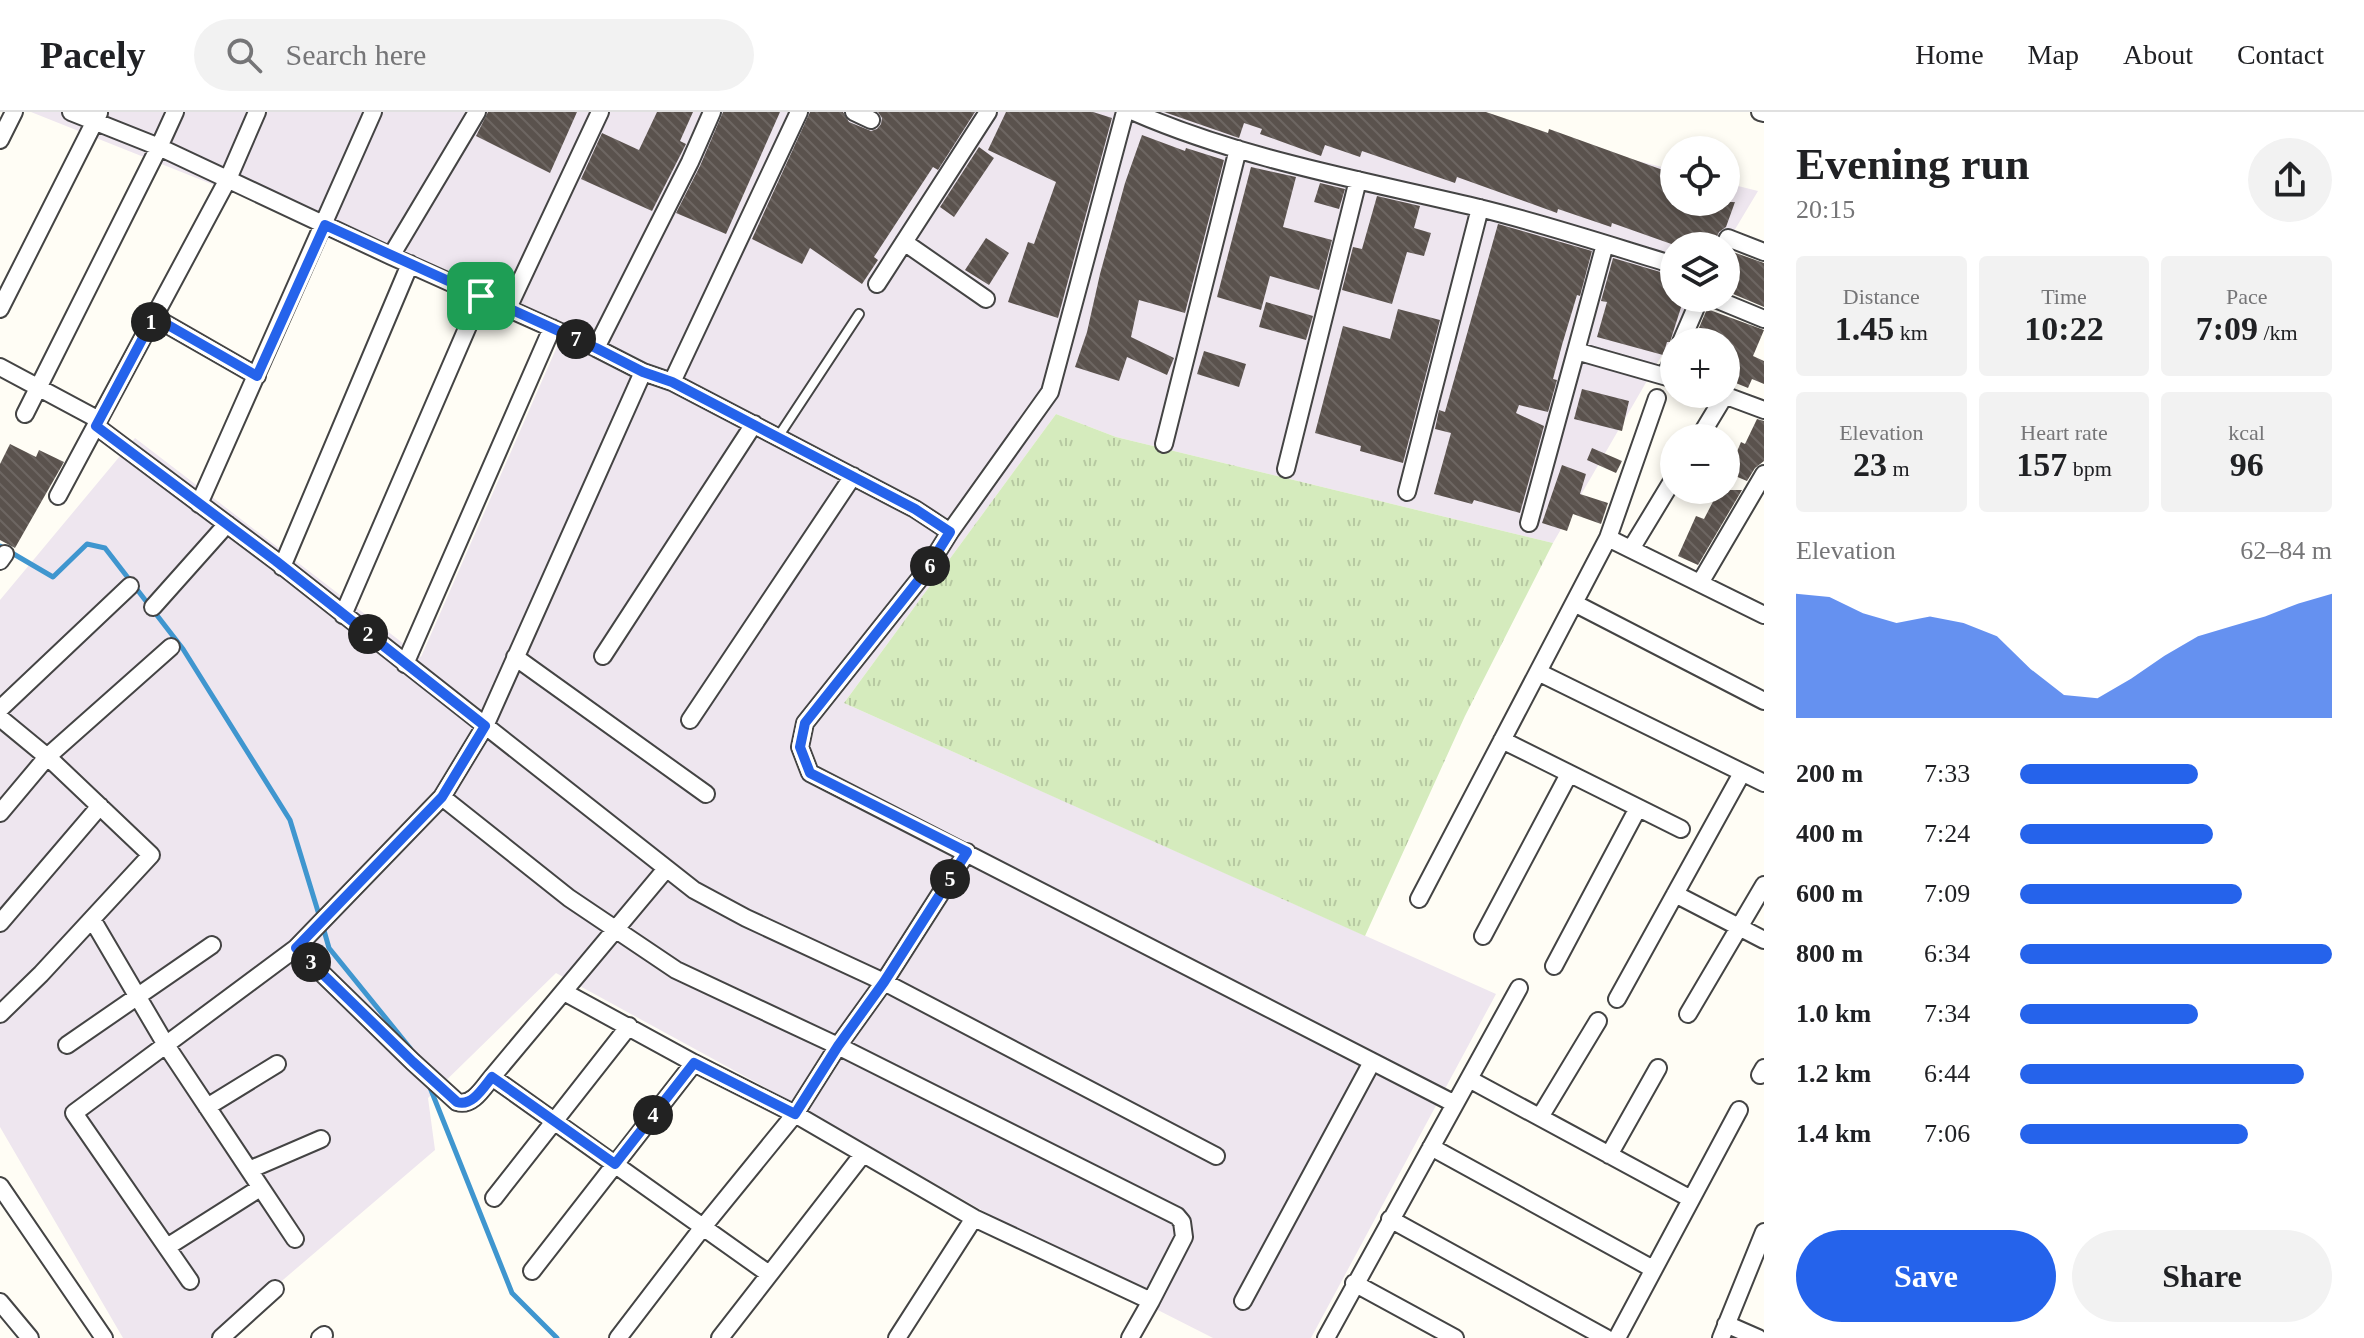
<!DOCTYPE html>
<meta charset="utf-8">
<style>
:root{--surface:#fff;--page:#f2f2f2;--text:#202124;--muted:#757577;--line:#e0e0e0;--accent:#2563eb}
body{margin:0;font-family:Georgia,serif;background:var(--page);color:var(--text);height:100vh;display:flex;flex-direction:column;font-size:30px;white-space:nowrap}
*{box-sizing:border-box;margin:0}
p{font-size:26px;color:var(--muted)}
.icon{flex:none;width:44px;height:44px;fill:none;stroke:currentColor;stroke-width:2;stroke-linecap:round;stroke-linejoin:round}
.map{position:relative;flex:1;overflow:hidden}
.details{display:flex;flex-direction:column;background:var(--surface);width:600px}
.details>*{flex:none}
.tools{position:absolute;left:1660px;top:24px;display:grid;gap:16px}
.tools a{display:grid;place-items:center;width:80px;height:80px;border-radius:50%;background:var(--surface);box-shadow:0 4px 12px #0003;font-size:40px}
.pin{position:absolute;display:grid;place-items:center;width:68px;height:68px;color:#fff;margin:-34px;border-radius:16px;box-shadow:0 4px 12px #0006}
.km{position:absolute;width:40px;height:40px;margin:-20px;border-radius:50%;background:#222;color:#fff;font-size:22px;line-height:40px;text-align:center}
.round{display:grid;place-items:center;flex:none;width:84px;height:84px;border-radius:42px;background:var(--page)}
.summary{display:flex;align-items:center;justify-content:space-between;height:136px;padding:0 32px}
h1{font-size:44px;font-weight:800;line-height:60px}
.figures{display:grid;grid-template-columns:repeat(3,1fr);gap:12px;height:136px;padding:8px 32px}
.figures div{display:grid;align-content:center;border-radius:8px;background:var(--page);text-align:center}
.figures b{font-size:34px;font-weight:800}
.figures small{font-size:22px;font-weight:400}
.figures p{font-size:22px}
.chart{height:224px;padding:16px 32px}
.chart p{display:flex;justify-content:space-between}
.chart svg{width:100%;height:144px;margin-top:8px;fill:var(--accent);opacity:.7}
.button{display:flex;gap:16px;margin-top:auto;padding:16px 32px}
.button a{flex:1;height:92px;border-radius:48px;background:var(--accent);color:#fff;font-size:32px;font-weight:800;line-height:92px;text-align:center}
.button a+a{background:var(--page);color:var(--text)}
ul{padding:0 32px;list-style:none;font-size:26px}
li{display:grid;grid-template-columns:128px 96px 1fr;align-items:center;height:60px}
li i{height:20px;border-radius:10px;background:var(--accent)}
header{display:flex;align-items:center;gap:48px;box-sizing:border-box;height:112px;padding:0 40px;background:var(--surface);border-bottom:2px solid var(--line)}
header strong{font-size:38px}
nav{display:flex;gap:44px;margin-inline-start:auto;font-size:28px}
.search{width:560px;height:72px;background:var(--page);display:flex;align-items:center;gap:20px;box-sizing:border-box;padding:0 28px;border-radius:44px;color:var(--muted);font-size:30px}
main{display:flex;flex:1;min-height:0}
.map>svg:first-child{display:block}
.industrial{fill:#eee6ef}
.grass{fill:url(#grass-tufts)}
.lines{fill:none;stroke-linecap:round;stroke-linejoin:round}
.stream{stroke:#3f96cf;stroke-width:5}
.building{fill:url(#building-back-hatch)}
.lane-casing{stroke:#444;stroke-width:12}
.street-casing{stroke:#444;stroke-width:20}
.lane{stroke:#fff;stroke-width:8}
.street{stroke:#fff;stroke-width:16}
.route-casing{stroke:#fff;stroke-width:16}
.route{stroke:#2563eb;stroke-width:10}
</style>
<header>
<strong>Pacely</strong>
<div class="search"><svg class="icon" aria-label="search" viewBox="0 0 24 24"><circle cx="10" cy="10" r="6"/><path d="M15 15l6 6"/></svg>Search here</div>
<nav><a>Home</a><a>Map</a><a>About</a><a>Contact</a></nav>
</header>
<main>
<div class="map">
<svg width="1764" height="1226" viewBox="0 0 1764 1226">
<defs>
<pattern id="grass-tufts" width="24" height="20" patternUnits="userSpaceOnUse" patternTransform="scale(2)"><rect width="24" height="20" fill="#d5ebbd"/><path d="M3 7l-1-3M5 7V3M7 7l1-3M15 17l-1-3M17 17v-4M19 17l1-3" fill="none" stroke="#b6c8a1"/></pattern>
<pattern id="building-back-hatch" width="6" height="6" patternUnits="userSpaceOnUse" patternTransform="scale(2)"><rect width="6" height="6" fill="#5a524d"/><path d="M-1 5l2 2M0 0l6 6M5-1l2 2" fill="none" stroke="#6d6662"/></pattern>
</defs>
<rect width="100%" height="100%" fill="#fffdf5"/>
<path class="industrial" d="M31 0H1444L1674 58V90H1726V71L1758 79 1725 134H1674V186H1695L1553 431 1116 325 1056 302 844 591 1496 882 1311 1226H1213L1142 1190 810 1000 556 861 428 986 435 1038 215 1226H123L0 1015V488L135 326 421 545 559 230 234 81Z"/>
<path class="grass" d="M1056 302 1116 325 1553 431 1465 604 1365 824 844 591Z"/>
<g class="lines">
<path class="stream" d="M0 434 53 465 87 432 105 436 183 537 290 708 320 806
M323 815 329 836 410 936
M429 973 512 1181 557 1226"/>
</g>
<path class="building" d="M488 0H577L550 61 476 24Z
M657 0H693L680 29 686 32 652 99 581 67 602 21 639 38Z
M723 0H780L726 122 676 101 700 54Z
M810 0H843L849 10 871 19 877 17 881 12 882 6 878 0H975L938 58 933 55 874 145 878 148 862 172 810 136 802 152 752 127Z
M1006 0H1093L1112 6 1058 206 1008 190 1028 130 1034 132 1056 70 988 38Z
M1164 0H1486L1548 21 1549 17 1674 62V90H1735L1726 115 1719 120 1713 134H1677L1612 111 1611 115 1558 97 1557 101 1457 65 1455 71 1362 39 1360 45 1325 33 1321 44 1260 22 1262 17 1244 11 1239 26Z
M1142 23 1185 39 1186 36 1224 48 1185 201 1139 188 1131 225 1174 246 1167 263 1127 245 1119 269 1075 255 1087 220 1100 162 1125 71Z
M979 35 994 46 954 105 940 95Z
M1251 55 1296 65 1283 115 1332 128 1319 178 1270 164 1261 198 1217 185Z
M1320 71 1345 77 1339 97 1314 90Z
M1377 84 1420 94 1414 116 1431 121 1424 144 1407 140 1392 192 1342 178 1353 135 1362 137Z
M1498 112 1592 139 1580 184 1577 183 1562 233 1553 267 1557 268 1548 300 1519 293 1516 301 1544 314 1520 401 1474 388 1472 392 1434 382 1451 321 1435 317 1439 298 1445 300Z
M986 126 1009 141 989 173 965 158Z
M1733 140 1764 151V195L1726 179V149Z
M1613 146 1674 164V186H1684L1670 230H1667L1663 243 1597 225 1607 190 1601 189Z
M1266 190 1313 204 1306 228 1259 215Z
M1398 197 1440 208 1403 351 1360 339 1361 334 1315 321 1343 214 1390 227Z
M1707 197 1764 218 1753 244 1764 249V272L1752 267 1748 276 1726 267V230H1693Z
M1204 239 1246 252 1239 275 1197 262Z
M1582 277 1629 289 1622 319 1574 307Z
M1757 307 1764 309V349L1755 356 1747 369 1728 361 1741 330 1745 332Z
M10 332 36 345 39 338 64 350 15 436 0 428V352Z
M1592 336 1622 349 1616 361 1587 348Z
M1562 353 1586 362 1580 382 1608 391 1601 412 1573 402 1567 419 1542 411Z
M1719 378H1742L1698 453 1678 444 1696 404 1704 407Z"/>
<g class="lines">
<defs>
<path id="lane" d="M778 325 859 202"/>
<path id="street" d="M71 0 159 35 391 144 596 236 643 260 672 270 915 397 950 420 925 460 805 611 800 635 810 661 1455 992
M854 0 871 8
M1134 0C1242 47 1361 68 1475 95 1542 111 1608 133 1674 153
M1760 0 1764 1
M0 28 14 0
M904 130 986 187
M1724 134 1728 126 1764 140
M391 144 477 0
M877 172 988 0
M1713 186 1764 207
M508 196 600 0
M0 197 99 1
M154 205 257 264
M1681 230 1700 186
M596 236 690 50 712 0
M1576 239 1605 132
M0 255 99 308
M1665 264 1674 245
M672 270 799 0
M1721 282 1764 298
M25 302 159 35 175 0
M96 314 276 449 694 778 746 806 884 870 1216 1044
M1699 326 1725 283
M1164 332 1238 37
M1286 357 1358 68
M1407 380 1480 96
M58 384 228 67 257 0
M199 392 373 0
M1529 411 1576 239 1674 267
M950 420 1050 280 1125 0
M1608 426 1764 503
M1631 437 1674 366
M0 449 5 442
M282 455 410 152
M1700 471 1764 362
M1574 491 1764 589
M153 495 227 412
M343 503 481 184
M603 544 754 312
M515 545 706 682
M405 552 552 216
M1538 560 1764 671
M0 597 130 474
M0 606 51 648 151 743 41 862 0 902
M690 608 853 364
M1502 628 1681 717
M442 685 569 786 676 858 838 934 1177 1104 1182 1110 1184 1125 1151 1189
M0 701 47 645 171 535
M1675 782 1764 828
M1419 787 1608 426 1657 286
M92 807 166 933 295 1127
M0 811 100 694
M1483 824 1569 662
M296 836 413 950 457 990C472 995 483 976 492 965L666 757
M1554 854 1638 696
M564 880 694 951 795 1002 974 1106 1151 1189 1130 1226
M1617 887 1742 661
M1688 902 1764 773
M67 933 212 833
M1760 963 1764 956
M492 965 769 1162
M1469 967 1691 1087
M207 995 277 952
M1540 1005 1598 909
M1431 1035 1653 1157
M1609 1043 1658 956
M249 1058 321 1027
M0 1074 104 1226
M494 1086 629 914
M1390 1107 1606 1226
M167 1135 260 1076
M532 1159 694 951
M190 1169 74 1001 296 836 442 685 485 614 643 260
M1354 1171 1455 1226
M1243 1189 1372 950
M0 1190 30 1226
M1726 1212 1758 1226
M221 1226 275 1177
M320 1226 324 1223
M618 1226 703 1115 795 1002 838 934 884 870 967 740
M720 1226 863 1042
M897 1226 974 1106
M1326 1226 1519 876
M1617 1226 1739 998
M1721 1226 1764 1120"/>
</defs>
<use href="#lane" class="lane-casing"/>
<use href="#street" class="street-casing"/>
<use href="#lane" class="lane"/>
<use href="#street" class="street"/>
</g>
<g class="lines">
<defs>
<path id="route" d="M325 113 596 236 643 260 672 270 915 397 950 420 925 460 805 611 800 635 810 661 967 740 884 870 838 934 795 1002 694 951 615 1052 492 965C483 976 472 995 457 990L413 950 296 836 442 685 485 614 276 449 96 314 154 205 257 264Z"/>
</defs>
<use href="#route" class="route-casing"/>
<use href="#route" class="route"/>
</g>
</svg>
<div class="tools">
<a><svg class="icon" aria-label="locate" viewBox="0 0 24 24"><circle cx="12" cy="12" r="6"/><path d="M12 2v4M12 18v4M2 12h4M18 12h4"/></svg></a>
<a><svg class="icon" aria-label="layers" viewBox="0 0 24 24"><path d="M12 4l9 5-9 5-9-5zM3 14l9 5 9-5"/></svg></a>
<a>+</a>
<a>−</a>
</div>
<div class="pin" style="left:481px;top:184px;background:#1e9e55"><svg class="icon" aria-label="arrive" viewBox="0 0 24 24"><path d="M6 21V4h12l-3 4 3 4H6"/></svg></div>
<b class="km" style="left:151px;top:210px">1</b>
<b class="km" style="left:368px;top:522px">2</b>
<b class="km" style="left:311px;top:850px">3</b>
<b class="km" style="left:653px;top:1003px">4</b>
<b class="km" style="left:950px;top:767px">5</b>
<b class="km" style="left:930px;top:454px">6</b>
<b class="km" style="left:576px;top:227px">7</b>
</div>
<section class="details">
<div class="summary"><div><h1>Evening run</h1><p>20:15</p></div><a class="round"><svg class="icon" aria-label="share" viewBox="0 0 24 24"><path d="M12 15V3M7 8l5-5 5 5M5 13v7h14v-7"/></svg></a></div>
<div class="figures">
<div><p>Distance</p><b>1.45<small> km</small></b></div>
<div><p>Time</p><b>10:22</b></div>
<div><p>Pace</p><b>7:09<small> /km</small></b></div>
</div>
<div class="figures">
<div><p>Elevation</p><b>23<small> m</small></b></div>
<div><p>Heart rate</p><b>157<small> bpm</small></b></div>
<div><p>kcal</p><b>96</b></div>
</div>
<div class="chart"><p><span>Elevation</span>62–84 m</p>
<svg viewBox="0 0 160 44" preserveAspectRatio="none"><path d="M0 44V6L10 7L20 12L30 15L40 13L50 15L60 19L70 29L80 37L90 38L100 32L110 25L120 19L130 16L140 13L150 9L160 6V44z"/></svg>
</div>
<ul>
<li><b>200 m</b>7:33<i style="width:57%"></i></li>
<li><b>400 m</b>7:24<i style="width:62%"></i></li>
<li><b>600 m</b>7:09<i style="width:71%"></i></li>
<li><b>800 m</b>6:34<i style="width:100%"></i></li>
<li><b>1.0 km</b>7:34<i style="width:57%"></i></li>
<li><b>1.2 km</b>6:44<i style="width:91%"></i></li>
<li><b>1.4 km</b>7:06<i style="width:73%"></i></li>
</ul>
<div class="button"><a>Save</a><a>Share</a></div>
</section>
</main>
